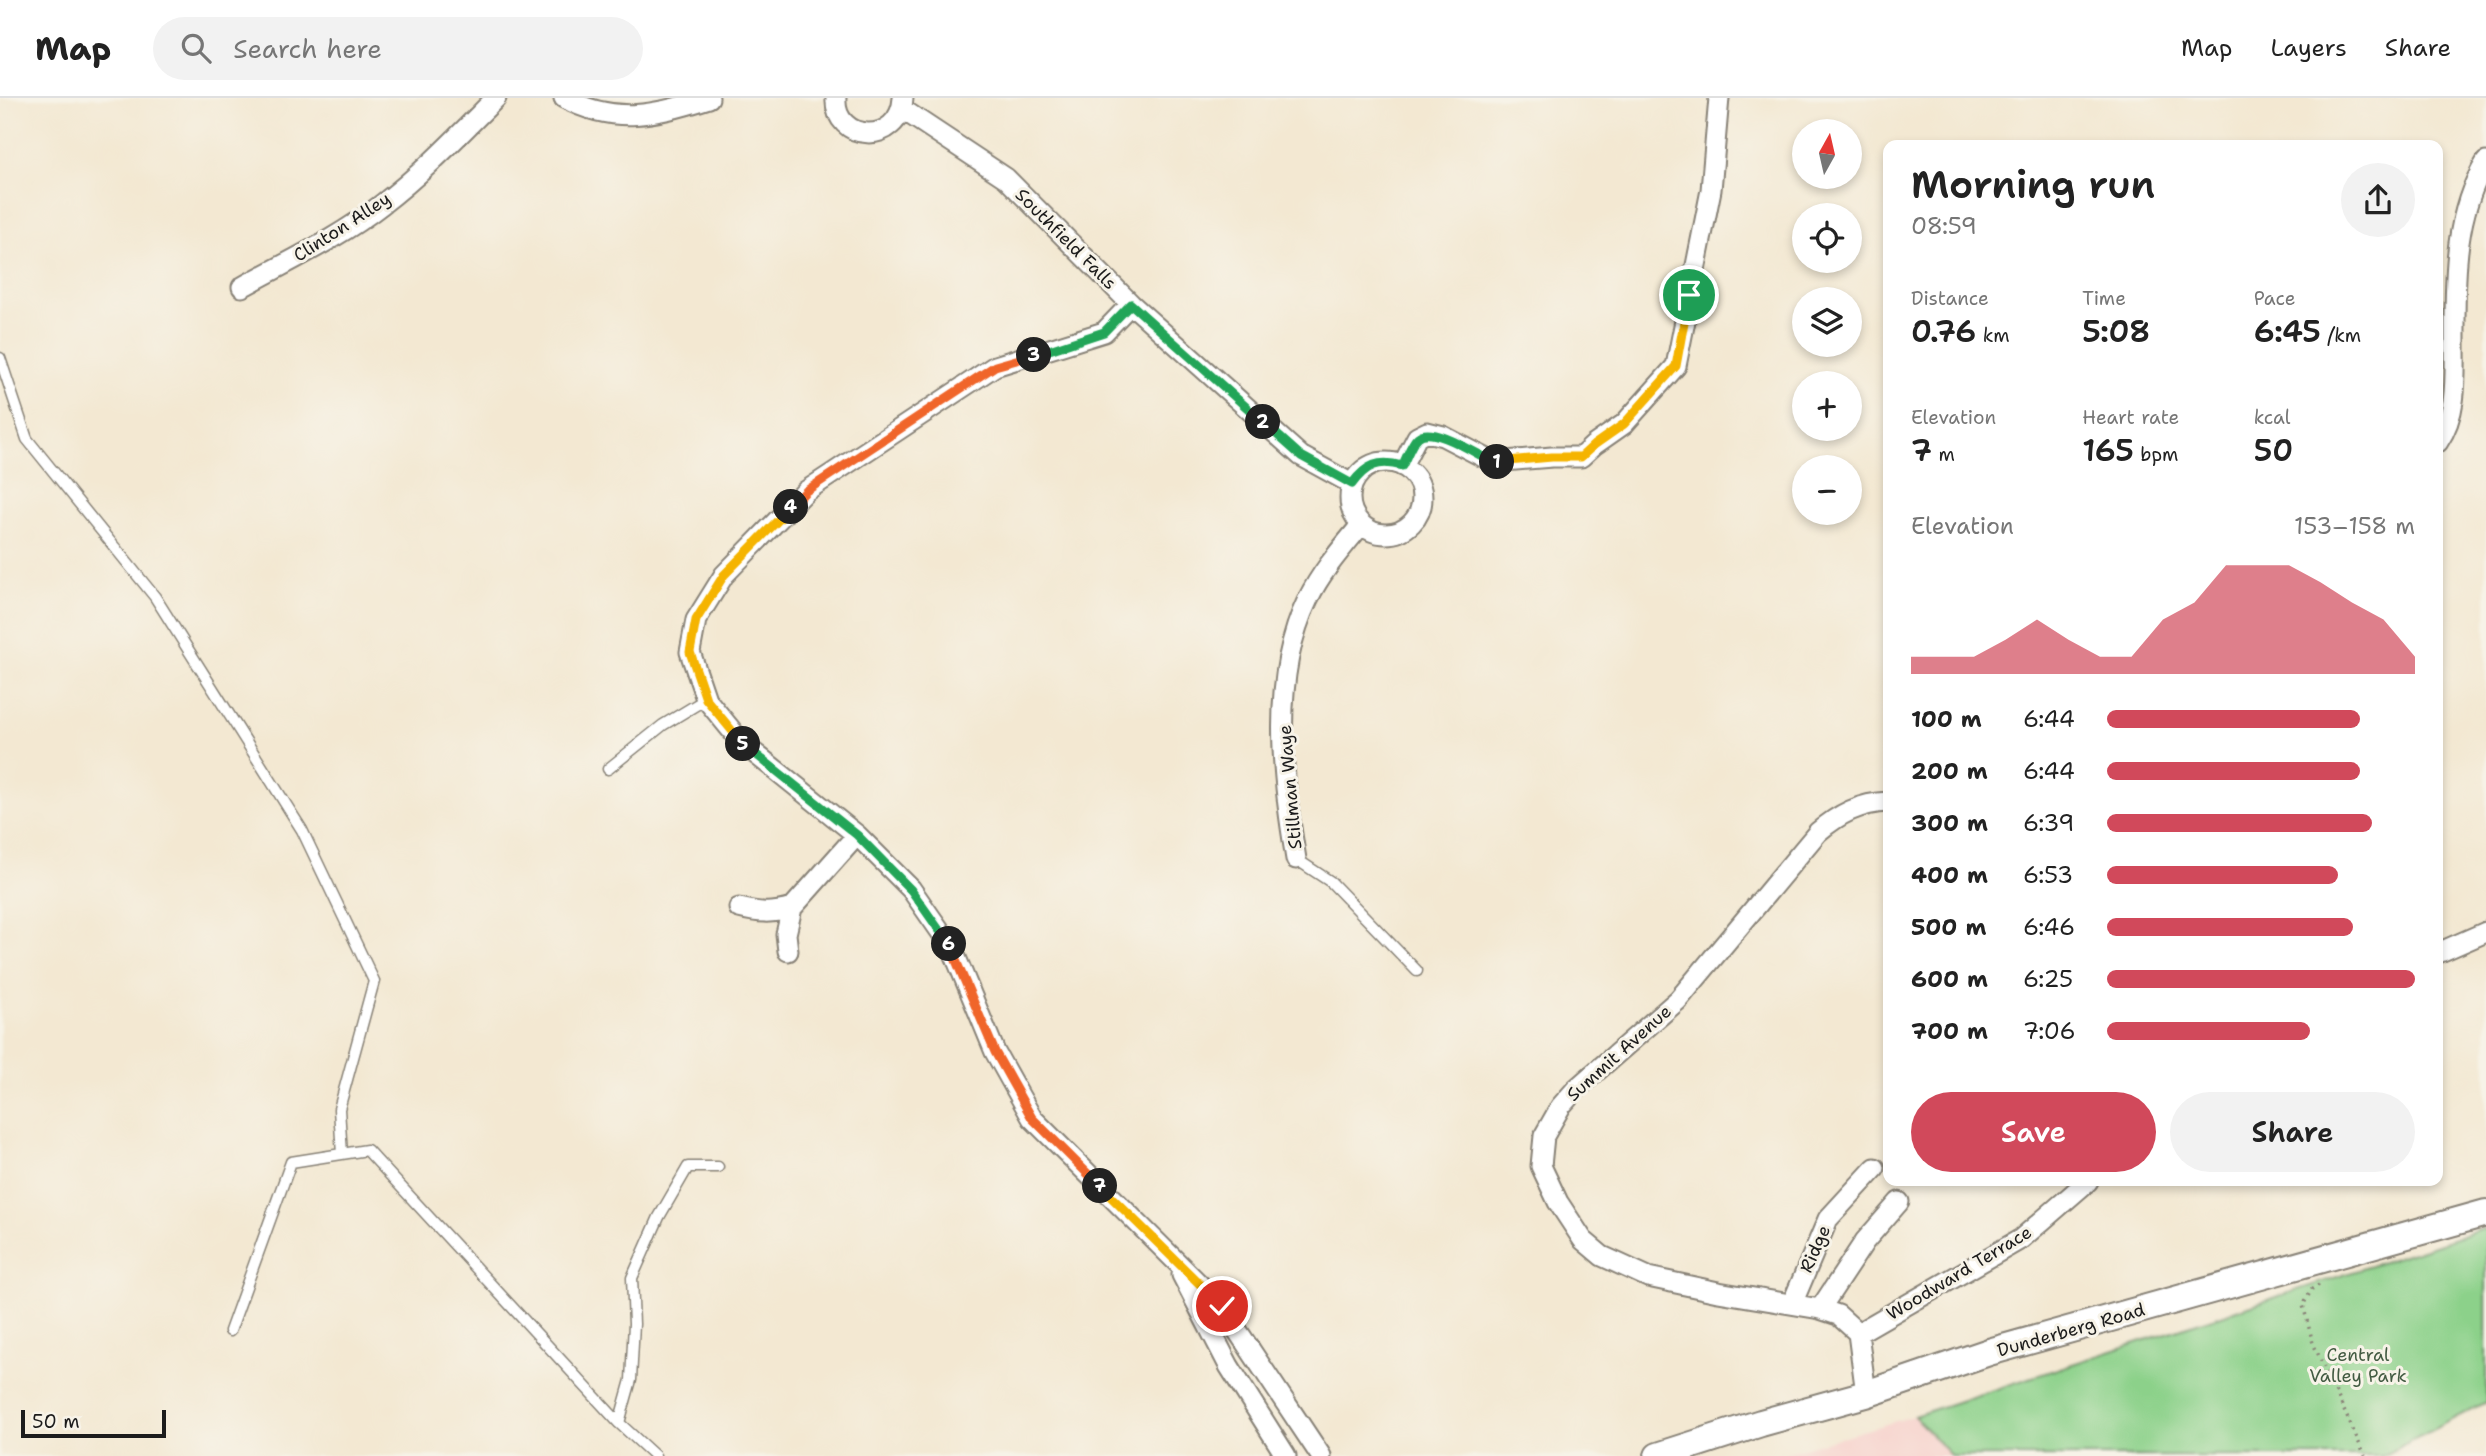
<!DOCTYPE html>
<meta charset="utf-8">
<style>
:root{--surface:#fff;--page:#f2f2f2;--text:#222;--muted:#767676;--line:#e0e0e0;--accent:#d1495b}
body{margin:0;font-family:"Shantell Sans",sans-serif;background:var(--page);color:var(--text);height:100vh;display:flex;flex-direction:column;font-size:26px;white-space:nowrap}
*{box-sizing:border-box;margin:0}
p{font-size:23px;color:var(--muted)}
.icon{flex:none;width:38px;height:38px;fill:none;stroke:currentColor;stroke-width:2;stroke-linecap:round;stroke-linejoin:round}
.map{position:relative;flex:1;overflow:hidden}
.drawer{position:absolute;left:1883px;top:42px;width:560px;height:1046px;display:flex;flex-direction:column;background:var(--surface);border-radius:14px;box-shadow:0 4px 10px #0003}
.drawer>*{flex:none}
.needle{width:46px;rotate:8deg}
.fabs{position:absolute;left:1792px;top:21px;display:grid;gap:14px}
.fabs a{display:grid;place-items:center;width:70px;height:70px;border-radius:50%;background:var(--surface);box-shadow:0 4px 10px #0003;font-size:35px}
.scale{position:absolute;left:21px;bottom:18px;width:145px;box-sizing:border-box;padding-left:7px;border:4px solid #1c1c1c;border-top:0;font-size:19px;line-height:24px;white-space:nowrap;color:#1c1c1c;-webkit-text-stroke:5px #f7f3e8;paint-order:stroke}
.pin{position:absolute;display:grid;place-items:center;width:60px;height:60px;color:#fff;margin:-30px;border:4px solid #fff;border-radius:50%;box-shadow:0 2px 7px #0007}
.km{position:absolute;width:35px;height:35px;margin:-18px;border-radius:50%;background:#222;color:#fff;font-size:19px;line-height:35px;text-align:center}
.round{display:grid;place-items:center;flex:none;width:74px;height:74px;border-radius:37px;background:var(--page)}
.overview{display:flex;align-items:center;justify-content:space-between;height:119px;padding:0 28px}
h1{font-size:38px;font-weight:600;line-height:52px}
.stats{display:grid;grid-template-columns:repeat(3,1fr);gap:10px;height:119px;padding:7px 28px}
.stats div{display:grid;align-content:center}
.stats b{font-size:30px;font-weight:600}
.stats small{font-size:19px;font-weight:400}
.stats p{font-size:19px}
.chart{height:196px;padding:14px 28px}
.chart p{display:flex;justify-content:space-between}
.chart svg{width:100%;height:126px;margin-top:7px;fill:var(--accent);opacity:.7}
.action{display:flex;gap:14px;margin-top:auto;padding:14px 28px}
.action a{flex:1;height:80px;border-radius:42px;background:var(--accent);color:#fff;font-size:28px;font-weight:600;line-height:80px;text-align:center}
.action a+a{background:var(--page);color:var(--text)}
ul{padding:0 28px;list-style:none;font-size:23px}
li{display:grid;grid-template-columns:112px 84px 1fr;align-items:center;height:52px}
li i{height:18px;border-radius:9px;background:var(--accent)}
header{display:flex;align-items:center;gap:42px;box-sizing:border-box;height:98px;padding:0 35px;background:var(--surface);border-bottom:2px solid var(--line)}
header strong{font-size:33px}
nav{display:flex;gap:38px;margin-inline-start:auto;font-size:24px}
.search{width:490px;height:63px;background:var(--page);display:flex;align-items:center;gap:18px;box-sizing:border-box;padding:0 24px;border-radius:38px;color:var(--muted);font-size:26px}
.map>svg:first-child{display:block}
.built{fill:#f7d0cb}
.green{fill:#8cd18a;stroke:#547653;stroke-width:2}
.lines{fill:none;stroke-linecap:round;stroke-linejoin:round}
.lane-casing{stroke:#888277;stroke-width:13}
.street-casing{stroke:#888277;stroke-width:23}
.secondary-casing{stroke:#888277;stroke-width:30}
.path{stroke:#888277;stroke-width:3.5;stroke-dasharray:2 5;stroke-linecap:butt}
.lane{stroke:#fff;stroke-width:10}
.street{stroke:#fff;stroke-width:19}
.secondary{stroke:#fff;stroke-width:26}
.split-1-casing{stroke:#fff;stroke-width:14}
.split-2-casing{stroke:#fff;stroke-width:14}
.split-3-casing{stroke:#fff;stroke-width:14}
.split-4-casing{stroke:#fff;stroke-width:14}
.split-5-casing{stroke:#fff;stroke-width:14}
.split-6-casing{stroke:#fff;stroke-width:14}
.split-7-casing{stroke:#fff;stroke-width:14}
.split-8-casing{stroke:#fff;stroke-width:14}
.split-1{stroke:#f5b400;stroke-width:9}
.split-2{stroke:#22a559;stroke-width:9}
.split-3{stroke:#22a559;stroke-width:9}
.split-4{stroke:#f0652b;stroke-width:9}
.split-5{stroke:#f5b400;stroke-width:9}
.split-6{stroke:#22a559;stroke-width:9}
.split-7{stroke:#f0652b;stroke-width:9}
.split-8{stroke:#f5b400;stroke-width:9}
.labels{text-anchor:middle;stroke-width:6;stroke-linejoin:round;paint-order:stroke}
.street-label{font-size:18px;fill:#1c1c1c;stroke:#f7f3e8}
.park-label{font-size:18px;fill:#435b42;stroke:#f7f3e8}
</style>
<header>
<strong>Map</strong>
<div class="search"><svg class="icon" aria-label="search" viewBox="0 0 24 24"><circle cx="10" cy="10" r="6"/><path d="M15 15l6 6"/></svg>Search here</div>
<nav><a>Map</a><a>Layers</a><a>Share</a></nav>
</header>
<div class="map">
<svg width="2486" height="1358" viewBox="0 0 2486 1358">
<rect width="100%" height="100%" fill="#f7f3e8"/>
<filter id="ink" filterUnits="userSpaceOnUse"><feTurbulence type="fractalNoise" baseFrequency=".0143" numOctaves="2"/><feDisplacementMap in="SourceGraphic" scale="14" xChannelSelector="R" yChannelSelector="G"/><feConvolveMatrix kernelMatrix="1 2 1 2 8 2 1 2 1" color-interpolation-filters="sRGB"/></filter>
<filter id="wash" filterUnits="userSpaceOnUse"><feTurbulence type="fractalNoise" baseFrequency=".00686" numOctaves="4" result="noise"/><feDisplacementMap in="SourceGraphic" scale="28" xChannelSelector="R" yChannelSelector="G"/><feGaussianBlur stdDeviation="1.57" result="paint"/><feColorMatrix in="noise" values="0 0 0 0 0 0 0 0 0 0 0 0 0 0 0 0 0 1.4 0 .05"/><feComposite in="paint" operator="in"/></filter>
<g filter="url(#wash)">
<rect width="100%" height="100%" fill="#f3e8d2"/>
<path class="built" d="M1914 1318 1951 1358H1776Z"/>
<path class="green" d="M2486 1130V1304L2382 1358H1951L1914 1318Z"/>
</g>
<g filter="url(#ink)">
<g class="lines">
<defs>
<path id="lane" d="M0 260 27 341 155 499 302 732 374 883 339 1011 342 1056
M608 671 663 627 706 601
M1296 761 1331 784 1417 873
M230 1233 291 1064 367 1052 619 1325 655 1358
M619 1325 631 1282 634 1226 632 1180 659 1119 688 1069H718"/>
<path id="street" d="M564 0C615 27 657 17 709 0
M836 0C833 44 900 49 903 0
M902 11 1006 80 1131 206 1301 358 1352 386
M242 189C289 163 339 140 381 107 423 75 459 37 496 0
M1131 206 1104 234 995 268 806 393 724 477 696 522 690 554 706 601 742 645 857 737 911 791 952 850 995 954 1032 1020 1221 1208 1321 1358
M2438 344C2458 315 2455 278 2455 244 2455 183 2453 118 2486 64
M1350 400a36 36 0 1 1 72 0a36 36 0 1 1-72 0Z
M1402 368 1417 339 1427 334 1443 338 1493 364 1552 359H1581L1594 347 1624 326 1676 268 1711 92 1719 0
M1296 761C1282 679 1270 579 1308 501 1321 474 1342 450 1361 427
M739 810C758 815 772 816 792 810L857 737
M788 853 786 836 792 810
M2438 855 2486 834
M1182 1177 1229 1268 1286 1358
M1792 1206 1828 1121 1875 1070
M1820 1211 1865 1143 1899 1104
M1858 1235 2021 1141 2088 1083
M1866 1296 1858 1235 1838 1217 1820 1211 1718 1194 1648 1179 1602 1158 1583 1142 1558 1104 1541 1068 1544 1038 1561 1008 1576 991 1678 902 1818 734C1839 716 1860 705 1888 704"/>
<path id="secondary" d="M1658 1358 1761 1325 1866 1296 1989 1254 2486 1115"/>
</defs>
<use href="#lane" class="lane-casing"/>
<use href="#street" class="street-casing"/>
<use href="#secondary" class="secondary-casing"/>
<path class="path" d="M2319 1187 2312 1191 2303 1207 2313 1245 2365 1358"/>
<use href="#lane" class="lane"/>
<use href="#street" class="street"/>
<use href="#secondary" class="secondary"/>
</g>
</g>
<g class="lines" filter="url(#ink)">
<defs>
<path id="split-1" d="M1497 364 1552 359H1581L1594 347 1624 326 1676 268 1689 197"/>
<path id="split-2" d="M1263 324 1301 358 1352 386C1366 367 1379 361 1402 368 1407 359 1411 345 1418 339 1432 326 1478 357 1493 364H1497"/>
<path id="split-3" d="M1034 257 1104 234 1131 206 1263 324"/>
<path id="split-4" d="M791 409 806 393 995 268 1034 257"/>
<path id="split-5" d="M743 646 706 601 690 554 696 522 724 477 791 409"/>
<path id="split-6" d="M743 646 857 737 911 792 949 846"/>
<path id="split-7" d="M949 846 995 954 1032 1020 1100 1088"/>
<path id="split-8" d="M1100 1088 1222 1208"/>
</defs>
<use href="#split-1" class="split-1-casing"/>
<use href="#split-2" class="split-2-casing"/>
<use href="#split-3" class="split-3-casing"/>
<use href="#split-4" class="split-4-casing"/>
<use href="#split-5" class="split-5-casing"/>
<use href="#split-6" class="split-6-casing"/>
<use href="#split-7" class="split-7-casing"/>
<use href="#split-8" class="split-8-casing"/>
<use href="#split-1" class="split-1"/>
<use href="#split-2" class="split-2"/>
<use href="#split-3" class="split-3"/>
<use href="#split-4" class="split-4"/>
<use href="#split-5" class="split-5"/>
<use href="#split-6" class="split-6"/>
<use href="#split-7" class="split-7"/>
<use href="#split-8" class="split-8"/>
</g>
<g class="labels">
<g class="street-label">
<text transform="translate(342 129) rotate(-33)" y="6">Clinton Alley</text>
<text transform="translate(1066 141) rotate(45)" y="6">Southfield Falls</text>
<text transform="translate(1290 689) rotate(-95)" y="6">Stillman Waye</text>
<text transform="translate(1619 955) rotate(-42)" y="6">Summit Avenue</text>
<text transform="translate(1815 1151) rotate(-66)" y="6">Ridge</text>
<text transform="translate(1959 1175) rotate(-31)" y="6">Woodward Terrace</text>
<text transform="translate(2071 1232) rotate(-16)" y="6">Dunderberg Road</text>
</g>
<g class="park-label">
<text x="2358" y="1263">Central<tspan x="2358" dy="21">Valley Park</tspan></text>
</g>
</g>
</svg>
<div class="fabs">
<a><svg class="needle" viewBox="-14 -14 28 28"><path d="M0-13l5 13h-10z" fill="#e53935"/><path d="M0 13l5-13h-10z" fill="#767676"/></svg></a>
<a><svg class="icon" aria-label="locate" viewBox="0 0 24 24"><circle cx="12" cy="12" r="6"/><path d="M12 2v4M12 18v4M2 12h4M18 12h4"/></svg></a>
<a><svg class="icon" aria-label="layers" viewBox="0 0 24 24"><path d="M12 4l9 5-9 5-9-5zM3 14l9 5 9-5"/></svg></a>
<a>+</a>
<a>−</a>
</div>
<div class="scale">50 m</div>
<div class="pin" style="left:1689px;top:197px;background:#1e9e55"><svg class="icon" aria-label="arrive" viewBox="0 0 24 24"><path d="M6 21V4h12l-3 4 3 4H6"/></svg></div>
<div class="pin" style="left:1222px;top:1208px;background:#d93025"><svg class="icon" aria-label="check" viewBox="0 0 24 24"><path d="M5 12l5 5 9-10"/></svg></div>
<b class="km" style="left:1497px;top:364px">1</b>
<b class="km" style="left:1263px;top:324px">2</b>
<b class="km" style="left:1034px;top:257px">3</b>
<b class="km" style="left:791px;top:409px">4</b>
<b class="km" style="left:743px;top:646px">5</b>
<b class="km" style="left:949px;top:846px">6</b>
<b class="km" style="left:1100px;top:1088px">7</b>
<section class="drawer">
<div class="overview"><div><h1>Morning run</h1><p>08:59</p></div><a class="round"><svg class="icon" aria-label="share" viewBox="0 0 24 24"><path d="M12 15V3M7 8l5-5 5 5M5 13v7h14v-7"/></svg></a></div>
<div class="stats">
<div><p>Distance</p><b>0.76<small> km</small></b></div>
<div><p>Time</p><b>5:08</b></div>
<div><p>Pace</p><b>6:45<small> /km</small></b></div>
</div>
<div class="stats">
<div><p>Elevation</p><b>7<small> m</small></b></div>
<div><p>Heart rate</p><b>165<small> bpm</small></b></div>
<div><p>kcal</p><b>50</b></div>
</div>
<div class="chart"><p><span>Elevation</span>153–158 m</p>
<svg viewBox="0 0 160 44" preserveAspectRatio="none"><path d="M0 44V38L10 38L20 38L30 32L40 25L50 32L60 38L70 38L80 25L90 19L100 6L110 6L120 6L130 12L140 19L150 25L160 38V44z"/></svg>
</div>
<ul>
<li><b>100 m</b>6:44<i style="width:82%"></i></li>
<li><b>200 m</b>6:44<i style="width:82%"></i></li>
<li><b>300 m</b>6:39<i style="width:86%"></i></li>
<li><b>400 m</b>6:53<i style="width:75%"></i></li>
<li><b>500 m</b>6:46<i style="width:80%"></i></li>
<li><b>600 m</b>6:25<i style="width:100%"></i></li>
<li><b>700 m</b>7:06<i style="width:66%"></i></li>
</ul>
<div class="action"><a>Save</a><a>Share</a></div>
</section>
</div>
